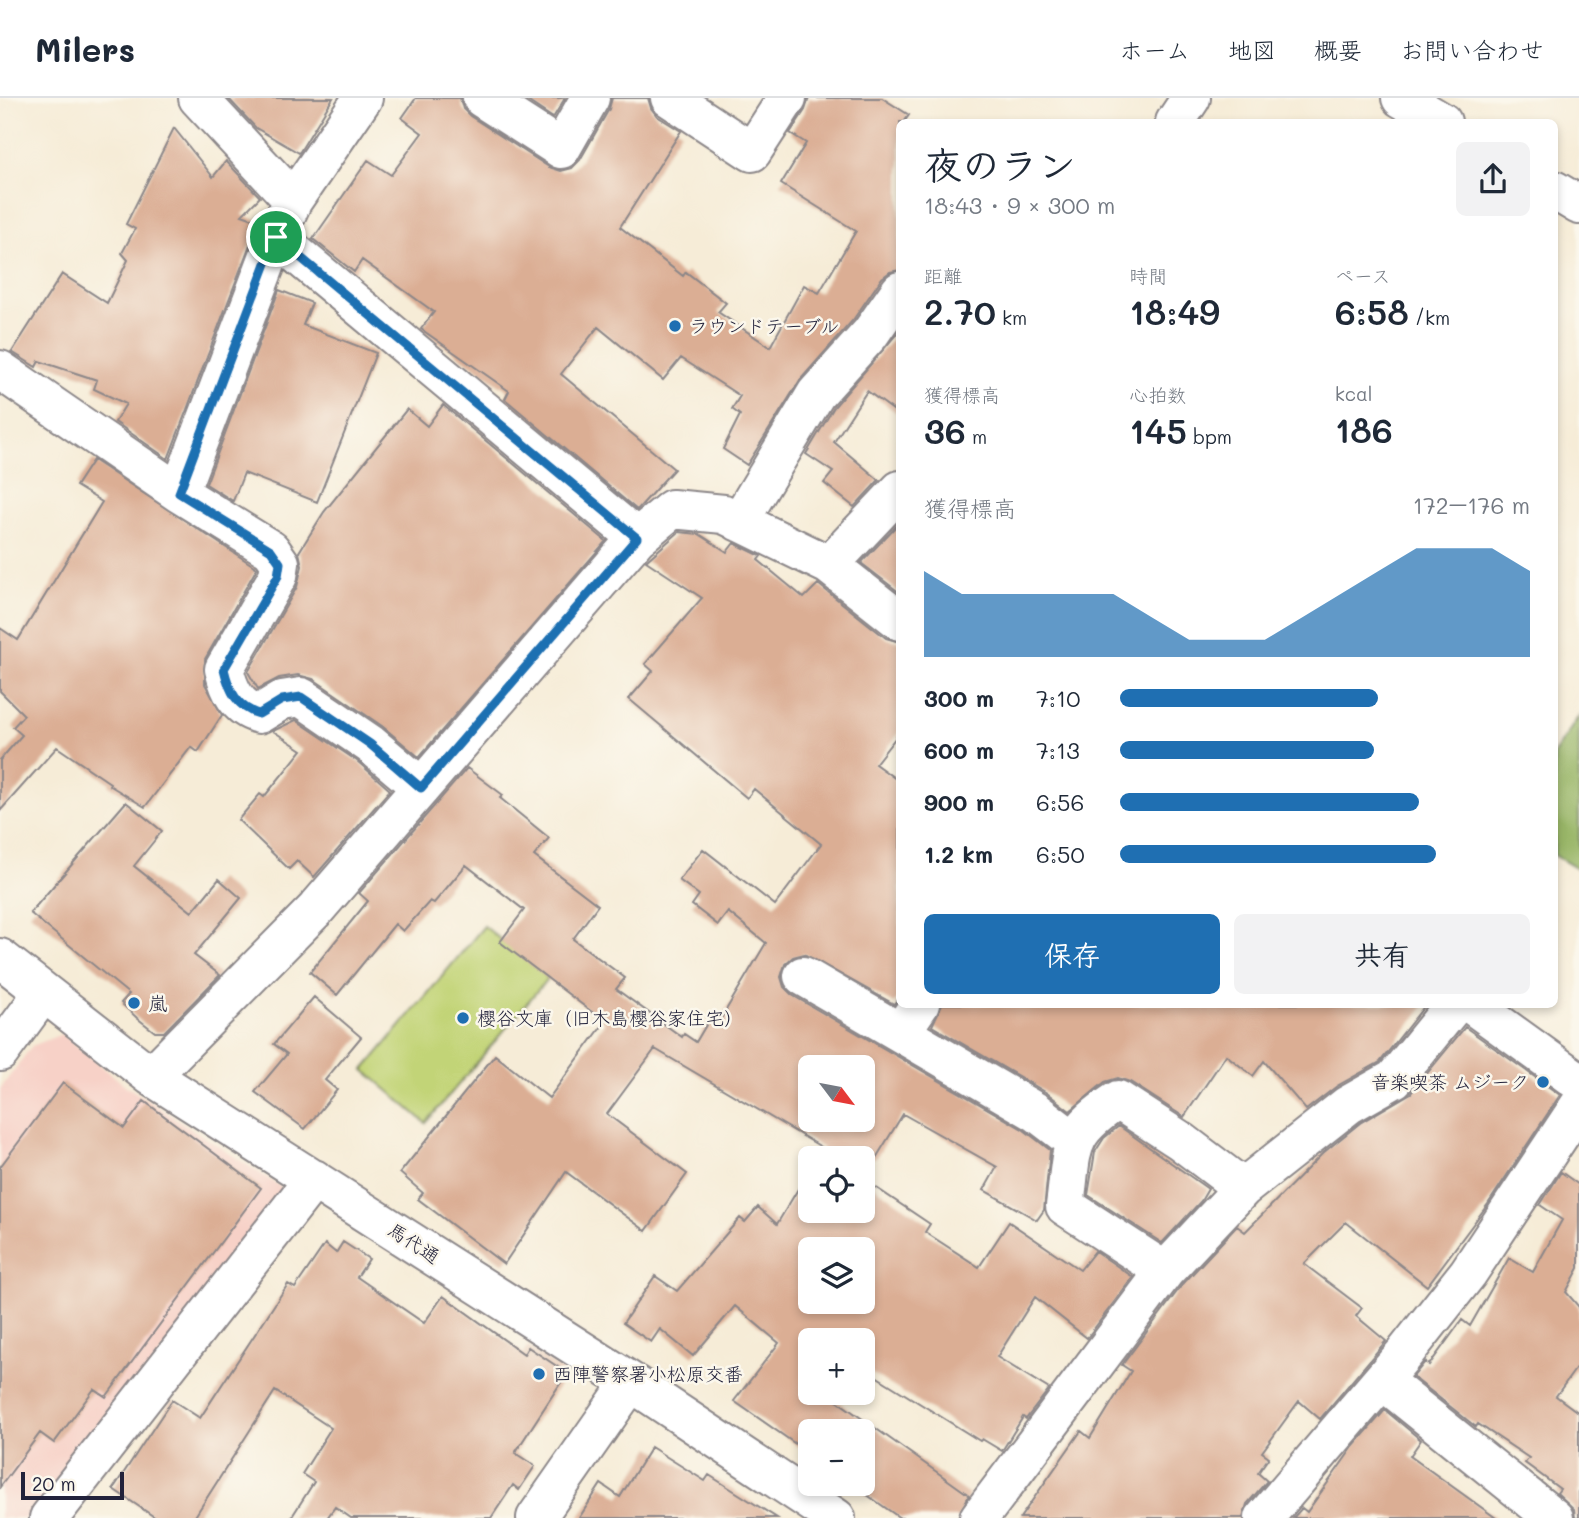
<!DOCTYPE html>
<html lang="ja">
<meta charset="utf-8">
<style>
:root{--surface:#fff;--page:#f2f2f3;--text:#1f2937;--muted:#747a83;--line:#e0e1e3;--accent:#1f6fb2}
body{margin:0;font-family:Mali,"Klee One",sans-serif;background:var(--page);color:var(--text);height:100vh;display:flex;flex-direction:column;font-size:26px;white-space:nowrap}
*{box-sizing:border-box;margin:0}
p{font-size:23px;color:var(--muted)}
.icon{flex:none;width:38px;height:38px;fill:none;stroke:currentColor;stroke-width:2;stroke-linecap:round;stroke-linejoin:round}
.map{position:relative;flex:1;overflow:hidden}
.side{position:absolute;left:896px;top:21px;width:662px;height:889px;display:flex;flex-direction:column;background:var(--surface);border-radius:10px;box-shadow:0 4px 10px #0003}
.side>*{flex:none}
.needle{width:46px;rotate:122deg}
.buttons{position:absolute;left:798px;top:957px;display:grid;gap:14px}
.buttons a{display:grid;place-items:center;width:77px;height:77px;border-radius:10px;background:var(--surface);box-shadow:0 4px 10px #0003;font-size:35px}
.scale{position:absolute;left:21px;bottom:18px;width:103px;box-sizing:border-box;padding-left:7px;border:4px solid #22223b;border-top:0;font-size:19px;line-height:24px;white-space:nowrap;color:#22223b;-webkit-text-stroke:5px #fbf7ec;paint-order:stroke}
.pin{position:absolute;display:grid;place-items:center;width:60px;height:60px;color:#fff;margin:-30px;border:4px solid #fff;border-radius:50%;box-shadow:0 2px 7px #0007}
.round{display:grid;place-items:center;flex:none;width:74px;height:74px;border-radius:10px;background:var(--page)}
.summary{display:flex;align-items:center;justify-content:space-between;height:119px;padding:0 28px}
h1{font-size:38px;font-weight:600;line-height:52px}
.metrics{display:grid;grid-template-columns:repeat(3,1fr);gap:10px;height:119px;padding:7px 28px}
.metrics div{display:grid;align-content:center}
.metrics b{font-size:35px;font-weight:600}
.metrics small{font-size:19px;font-weight:400}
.metrics p{font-size:19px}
.chart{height:196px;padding:14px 28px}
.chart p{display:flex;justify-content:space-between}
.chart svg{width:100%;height:126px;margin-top:7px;fill:var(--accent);opacity:.7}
.button{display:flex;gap:14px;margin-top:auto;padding:14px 28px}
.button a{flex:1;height:80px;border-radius:10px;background:var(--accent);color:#fff;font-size:28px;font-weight:600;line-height:80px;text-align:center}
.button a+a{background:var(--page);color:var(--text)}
ul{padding:0 28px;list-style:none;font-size:23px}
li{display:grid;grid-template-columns:112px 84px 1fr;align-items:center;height:52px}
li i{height:18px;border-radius:9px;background:var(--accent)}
header{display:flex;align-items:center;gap:42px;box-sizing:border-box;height:98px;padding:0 35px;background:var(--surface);border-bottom:2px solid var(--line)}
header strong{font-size:33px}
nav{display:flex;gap:38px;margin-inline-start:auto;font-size:24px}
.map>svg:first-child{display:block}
.built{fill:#f7d1c7}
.green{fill:#c2d477;stroke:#727b59;stroke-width:2}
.forest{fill:#99b668;stroke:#5e6c52;stroke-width:2}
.building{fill:#dbae94;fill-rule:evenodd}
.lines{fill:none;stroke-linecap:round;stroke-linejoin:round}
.minor-casing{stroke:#8c8789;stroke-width:42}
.minor{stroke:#fff;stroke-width:38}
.route-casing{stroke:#fff;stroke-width:14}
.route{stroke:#1f6fb2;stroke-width:9}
.poi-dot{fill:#1f6fb2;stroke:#fbf7ec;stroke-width:2.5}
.labels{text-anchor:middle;stroke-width:5;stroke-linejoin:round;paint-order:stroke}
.poi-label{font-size:19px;fill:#22223b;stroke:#fbf7ec;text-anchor:start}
.street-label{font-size:19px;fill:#22223b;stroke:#fbf7ec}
</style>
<header>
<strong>Milers</strong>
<nav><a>ホーム</a><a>地図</a><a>概要</a><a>お問い合わせ</a></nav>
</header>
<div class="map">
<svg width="1579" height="1420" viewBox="0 0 1579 1420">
<rect width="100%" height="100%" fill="#fbf7ec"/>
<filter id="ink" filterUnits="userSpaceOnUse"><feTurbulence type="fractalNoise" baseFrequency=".0143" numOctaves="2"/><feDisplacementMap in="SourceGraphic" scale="14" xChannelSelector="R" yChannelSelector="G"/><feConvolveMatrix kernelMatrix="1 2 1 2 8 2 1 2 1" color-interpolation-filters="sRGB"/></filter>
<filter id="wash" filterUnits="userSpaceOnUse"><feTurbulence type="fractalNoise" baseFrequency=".00686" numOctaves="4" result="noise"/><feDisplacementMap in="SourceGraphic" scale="28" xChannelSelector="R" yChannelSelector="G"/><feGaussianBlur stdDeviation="1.57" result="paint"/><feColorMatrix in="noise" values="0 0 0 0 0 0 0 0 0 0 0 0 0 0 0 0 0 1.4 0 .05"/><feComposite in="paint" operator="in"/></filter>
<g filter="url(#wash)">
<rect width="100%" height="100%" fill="#f6ecd7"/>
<path class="built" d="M62 936 126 988 290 1095 29 1420H0V991L32 948Z"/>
<path class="green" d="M484 828 548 880 426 1025 364 972Z"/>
<path class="forest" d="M1579 618V772L1554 757V656Z"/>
<g id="blocks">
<path class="building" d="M228 0H333L299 55 256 30Z
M416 0H460L463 11 470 18 549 69 561 73 572 70 580 62 609 11 612 0H648L651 10 657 18 681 33 620 129 683 178 686 174 726 205 718 214 770 249 804 187 819 195 856 133 781 86 806 45 790 35 805 12 809 0H882L909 17 904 24H900V172L890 174 882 180 853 222 800 282 747 367 723 351 740 317 732 311 740 298 681 260 663 282 598 229 561 276 674 371 637 412 505 301 509 293 421 231 434 214 362 162 354 174 313 141 368 62 391 77 422 35 402 20Z
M523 0H565L553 20Z
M174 30 213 79 226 63 260 99 242 117 259 123 168 361 115 324 126 306 94 291 97 282 39 263 36 269 12 254 62 176 107 205 128 162 122 155 135 131 126 126Z
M279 192 312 205 303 227 376 255 317 404 244 375 233 403 206 386Z
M900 232V317L867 293 834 344 879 382 854 409 824 385 833 374 806 356 834 309Z
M443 307 606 443 419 659 382 628 313 581 298 577 279 580 258 591 248 574 297 489 302 468 299 454 324 414 407 311 427 328Z
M93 362 257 470 205 561V586L222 617 198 654 191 649 145 709 109 687 110 685 57 649 0 713V662L22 637 13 629 24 617 0 593V530L18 542 102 404 76 388Z
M900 424V495L861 465Z
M679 434 699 436 727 454 734 445 761 458 758 462 804 500 818 486 886 540 900 544V634L875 666 900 684V897L894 906 804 856 793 859 785 866 781 879 784 889 792 897 1024 1032 1050 1052 1044 1112 1037 1122 984 1092 997 1069 903 1016 876 1060H816L823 1050 655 951 607 1016 687 1076 646 1133 566 1074 504 1166 418 1101 423 1095 400 1075 495 957 549 1000 605 924 500 844 524 812 466 767 434 805 430 803 403 833 395 826 337 897 310 874 368 803 359 795 467 670 503 697 500 700 549 740 534 758 598 807 573 841 625 880 616 891 682 939 684 936 696 944 709 922 717 927 766 845 728 814 718 827 692 807 699 797 679 782 703 751 775 807 821 746 754 691 747 700 629 601 653 573 645 566 702 500 646 463ZM810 970H863V1022H810Z
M296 622 357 663 390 692 314 779 297 763 289 771 238 722 260 696 264 699 302 652 273 633Z
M126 704 162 733 134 768 192 814 219 781 241 800 194 857 220 877 164 934H155L137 920 121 905 129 896 30 815Z
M314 899 361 939 325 982 337 992 305 1031 255 994 287 956 274 946Z
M942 906H1426L1380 964 1337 988 1306 1012 1264 963 1253 978 1226 957 1184 1019 1130 984 1118 980 1105 984 1070 1013 1047 995 932 928Z
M1465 929 1560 997 1488 1106 1427 1188 1346 1124 1304 1166 1362 1210 1356 1218 1386 1243 1320 1321 1299 1303 1262 1354 1269 1359 1258 1375 1267 1383 1247 1406 1243 1420H1020L1081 1333 1090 1340 1131 1273 1122 1267 1182 1187 1237 1128 1245 1134 1323 1055 1360 1025 1411 995Z
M63 985 124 1030 144 1003 261 1090 106 1299 94 1291 54 1345 40 1335 0 1389V1069Z
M1119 1028 1208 1091 1201 1103 1162 1145 1088 1097 1095 1054 1104 1040Z
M810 1071V1113H863V1081L930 1126 925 1134 979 1169 1009 1124 1080 1172 1095 1153 1133 1179 1087 1240 1035 1199 997 1259 1049 1291 1026 1321 1023 1319 1002 1353 982 1341 980 1343 863 1270V1242H810V1295H826L969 1397 958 1420H900L863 1394V1334H810V1356L734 1303 779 1245 735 1208 693 1258 660 1231 651 1244 623 1225 655 1178 677 1193 740 1120 745 1124 758 1109 777 1126ZM810 1152H863V1204H810Z
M1561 1074 1579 1087V1170L1566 1194 1579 1209V1266L1556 1298 1579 1315V1420H1575L1574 1411 1557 1395 1560 1391 1525 1365 1529 1360 1478 1326 1476 1329 1413 1279 1425 1264 1429 1267 1462 1222 1470 1228 1509 1160 1533 1174 1562 1122 1540 1107Z
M343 1144 369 1161 357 1179 424 1225 443 1198 524 1256 528 1249 567 1275 515 1355 535 1368 519 1392 513 1387 491 1420H351L335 1409 327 1420H291L314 1384 302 1376 331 1330 275 1293 194 1420H156L113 1391 172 1302 200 1320 288 1186 295 1190 325 1146 336 1155Z
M1385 1312 1421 1342 1410 1358 1496 1420H1293L1302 1410 1307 1414 1353 1349Z
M651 1349 705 1383 709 1377 777 1420H579L601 1386 620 1399Z"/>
</g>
</g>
<g filter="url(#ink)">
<use href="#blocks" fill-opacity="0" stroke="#8c8789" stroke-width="2"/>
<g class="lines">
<defs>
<path id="minor" d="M198 0 293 102
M482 0 561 51 590 0
M670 0 752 54 787 0
M1401 0 1442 24
M1175 24 1191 0
M1554 92 1579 107
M276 139 637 440
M0 272 179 395 271 452 280 465 278 478 224 571C229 592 237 610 259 616L282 602 301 599 370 646 421 689
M179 395 276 139 293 102 363 0
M739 424 816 296 870 236 900 193
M829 467 900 523
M0 860 151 978 631 1284 836 1420
M803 878 1036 1014 1074 1043
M1471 906 1579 984
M901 934 920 906
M0 954 43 895
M151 978 316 811 637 440 672 411 724 416 829 467 900 392
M1165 1173 1065 1108C1073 1049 1065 1037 1118 1002L1181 1043 1243 1090
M1382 1282 1554 1420
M49 1420 314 1081
M536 1420 631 1284
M979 1420 1165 1173 1243 1090 1348 1007 1394 981 1455 906
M1264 1420 1404 1256 1468 1175 1579 1008"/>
</defs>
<use href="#minor" class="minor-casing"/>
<use href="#minor" class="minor"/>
</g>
</g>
<g class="lines" filter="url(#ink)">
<defs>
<path id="route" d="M276 139 637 440 421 690 370 646 301 599 282 602 259 616C237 610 229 592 224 571L278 478 280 465 271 452 179 395Z"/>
</defs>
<use href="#route" class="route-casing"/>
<use href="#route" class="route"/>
</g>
<g class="poi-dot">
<circle cx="675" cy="228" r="7"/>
<circle cx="134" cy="905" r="7"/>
<circle cx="463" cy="920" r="7"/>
<circle cx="1543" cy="984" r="7"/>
<circle cx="539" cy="1276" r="7"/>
</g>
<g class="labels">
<g class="poi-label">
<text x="689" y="235">ラウンドテーブル</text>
<text x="148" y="912">嵐</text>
<text x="477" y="927">櫻谷文庫（旧木島櫻谷家住宅）</text>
<text x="1529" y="991" text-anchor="end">音楽喫茶 ムジーク</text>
<text x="553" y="1283">西陣警察署小松原交番</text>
</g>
<g class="street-label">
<text transform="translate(414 1145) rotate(33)" y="7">馬代通</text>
</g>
</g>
</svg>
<div class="buttons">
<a><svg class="needle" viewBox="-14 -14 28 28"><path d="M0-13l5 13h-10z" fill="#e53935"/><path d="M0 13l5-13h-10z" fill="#747a83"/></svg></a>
<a><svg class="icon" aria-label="locate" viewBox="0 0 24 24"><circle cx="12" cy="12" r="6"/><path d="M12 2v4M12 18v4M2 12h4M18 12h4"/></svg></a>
<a><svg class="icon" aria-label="layers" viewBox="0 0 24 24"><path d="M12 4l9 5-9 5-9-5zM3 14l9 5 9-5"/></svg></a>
<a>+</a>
<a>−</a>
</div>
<div class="scale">20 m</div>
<div class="pin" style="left:276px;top:139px;background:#1e9e55"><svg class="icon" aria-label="arrive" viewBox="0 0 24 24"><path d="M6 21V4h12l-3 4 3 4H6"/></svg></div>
<section class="side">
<div class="summary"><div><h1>夜のラン</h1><p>18:43 · 9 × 300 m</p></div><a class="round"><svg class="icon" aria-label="share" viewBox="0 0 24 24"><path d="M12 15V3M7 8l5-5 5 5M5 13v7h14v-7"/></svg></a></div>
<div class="metrics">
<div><p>距離</p><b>2.70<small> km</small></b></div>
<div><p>時間</p><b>18:49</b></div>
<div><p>ペース</p><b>6:58<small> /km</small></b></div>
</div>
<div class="metrics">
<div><p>獲得標高</p><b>36<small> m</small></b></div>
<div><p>心拍数</p><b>145<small> bpm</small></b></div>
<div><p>kcal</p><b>186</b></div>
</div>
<div class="chart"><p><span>獲得標高</span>172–176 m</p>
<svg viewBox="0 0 160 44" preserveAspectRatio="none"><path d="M0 44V14L10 22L20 22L30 22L40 22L50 22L60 30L70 38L80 38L90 38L100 30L110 22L120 14L130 6L140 6L150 6L160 14V44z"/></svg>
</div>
<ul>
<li><b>300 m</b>7:10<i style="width:63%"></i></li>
<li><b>600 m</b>7:13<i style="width:62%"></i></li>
<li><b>900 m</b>6:56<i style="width:73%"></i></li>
<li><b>1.2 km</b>6:50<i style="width:77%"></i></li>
</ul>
<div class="button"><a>保存</a><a>共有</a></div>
</section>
</div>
